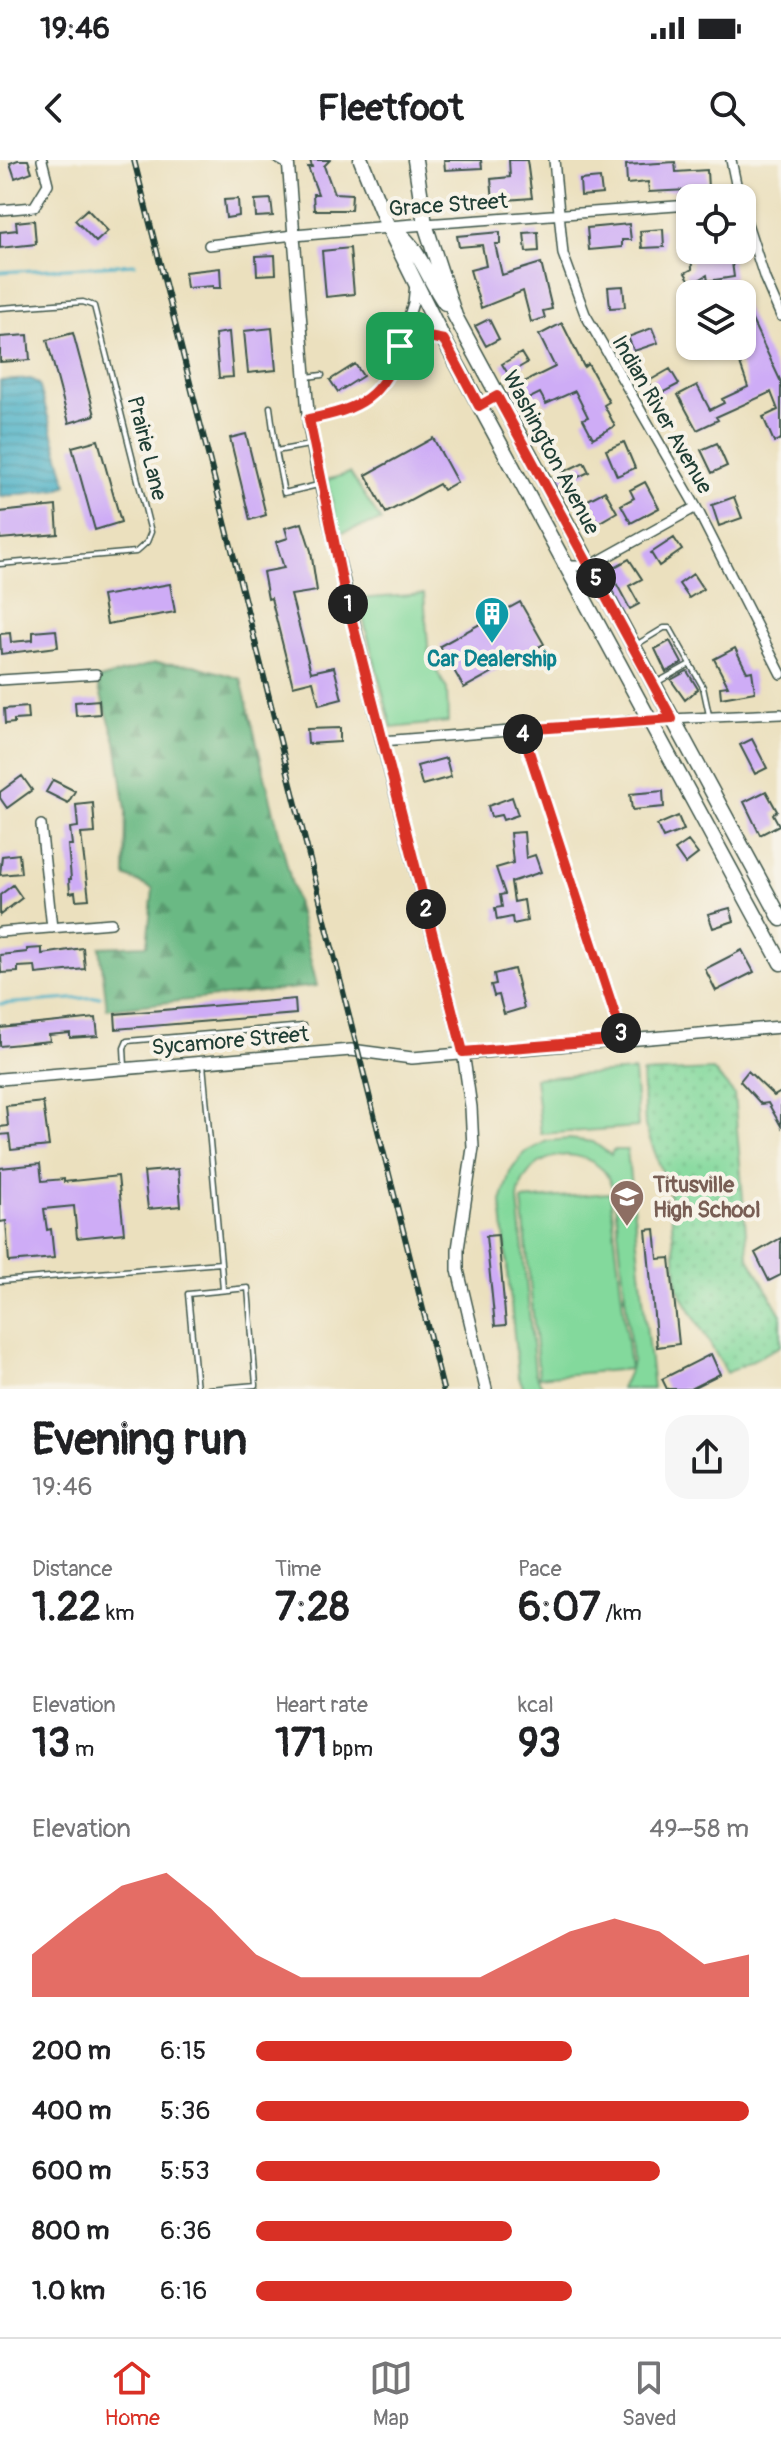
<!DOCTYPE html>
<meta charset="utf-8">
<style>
:root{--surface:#fff;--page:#f6f6f6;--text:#202124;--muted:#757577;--line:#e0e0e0;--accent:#d93025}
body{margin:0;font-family:Pangolin,sans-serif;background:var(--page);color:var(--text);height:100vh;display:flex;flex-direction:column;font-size:30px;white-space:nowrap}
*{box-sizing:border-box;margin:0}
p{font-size:26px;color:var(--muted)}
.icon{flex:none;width:44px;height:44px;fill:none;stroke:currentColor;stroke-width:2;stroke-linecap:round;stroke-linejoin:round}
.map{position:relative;height:1229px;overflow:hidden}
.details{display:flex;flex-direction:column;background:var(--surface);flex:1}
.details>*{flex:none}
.fabs{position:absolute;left:676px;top:24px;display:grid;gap:16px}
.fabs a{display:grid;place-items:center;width:80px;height:80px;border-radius:16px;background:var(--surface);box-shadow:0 2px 6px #0004;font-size:40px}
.pin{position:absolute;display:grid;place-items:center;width:68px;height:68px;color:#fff;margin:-34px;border-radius:16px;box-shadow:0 4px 12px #0006}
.km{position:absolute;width:40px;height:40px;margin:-20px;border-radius:50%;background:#222;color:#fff;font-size:22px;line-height:40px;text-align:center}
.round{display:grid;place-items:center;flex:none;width:84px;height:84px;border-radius:24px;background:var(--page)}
.headline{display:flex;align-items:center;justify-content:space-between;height:136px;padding:0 32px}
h1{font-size:44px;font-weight:700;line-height:60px}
.metrics{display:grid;grid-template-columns:repeat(3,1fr);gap:12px;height:136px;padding:8px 32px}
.metrics div{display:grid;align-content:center}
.metrics b{font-size:40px;font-weight:700}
.metrics small{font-size:22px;font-weight:400}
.metrics p{font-size:22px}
.chart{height:224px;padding:16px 32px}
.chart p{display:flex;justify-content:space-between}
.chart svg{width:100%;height:144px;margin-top:8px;fill:var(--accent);opacity:.7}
ul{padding:0 32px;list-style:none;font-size:26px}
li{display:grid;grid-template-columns:128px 96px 1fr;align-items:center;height:60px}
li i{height:20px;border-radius:10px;background:var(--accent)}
.status{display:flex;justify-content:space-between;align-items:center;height:56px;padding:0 40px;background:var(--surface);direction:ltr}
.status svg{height:22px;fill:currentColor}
header{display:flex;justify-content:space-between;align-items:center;height:104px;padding:0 32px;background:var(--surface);font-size:36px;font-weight:700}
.tab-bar{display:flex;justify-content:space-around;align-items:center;height:112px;border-top:2px solid var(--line);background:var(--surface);font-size:22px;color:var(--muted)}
.tab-bar a{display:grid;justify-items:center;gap:4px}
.tab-bar .on{color:var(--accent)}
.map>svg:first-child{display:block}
.grass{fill:#83d99c;stroke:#518b68;stroke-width:2}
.forest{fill:url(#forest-firs);stroke:#447b5c;stroke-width:2}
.park{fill:url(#park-dots);stroke:#518b68;stroke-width:2}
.water{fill:url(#water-rules);stroke:#32767c;stroke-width:2}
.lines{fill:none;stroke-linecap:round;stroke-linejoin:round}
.stream{stroke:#46afc5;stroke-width:3}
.building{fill:#ceacf6}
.service-casing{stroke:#3e5549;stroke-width:7}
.minor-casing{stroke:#3e5549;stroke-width:12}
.tertiary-casing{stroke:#3e5549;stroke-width:14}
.primary-casing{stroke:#3e5549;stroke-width:17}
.service{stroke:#fff;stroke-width:4}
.minor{stroke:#fff;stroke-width:9}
.tertiary{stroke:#fff;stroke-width:11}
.primary{stroke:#fff;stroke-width:14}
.rail-casing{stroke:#1f3d34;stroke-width:6}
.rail{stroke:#f7f3e8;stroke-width:3;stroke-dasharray:9;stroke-linecap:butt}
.route-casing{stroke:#fff;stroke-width:16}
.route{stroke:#d93025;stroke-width:10}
.labels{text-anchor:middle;stroke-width:8;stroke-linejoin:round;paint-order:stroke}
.street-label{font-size:22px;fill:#1f3d34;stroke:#f7f3e8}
.culture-label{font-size:22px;font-weight:bold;fill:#0d838f;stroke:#f7f3e8}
.education-label{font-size:22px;font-weight:bold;fill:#785e54;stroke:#f7f3e8;text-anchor:start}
</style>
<div class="status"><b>19:46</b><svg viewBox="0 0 49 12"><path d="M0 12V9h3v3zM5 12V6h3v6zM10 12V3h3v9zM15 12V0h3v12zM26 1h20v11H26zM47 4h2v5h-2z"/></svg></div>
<header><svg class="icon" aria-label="back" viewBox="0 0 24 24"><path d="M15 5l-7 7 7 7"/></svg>Fleetfoot<svg class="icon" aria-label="search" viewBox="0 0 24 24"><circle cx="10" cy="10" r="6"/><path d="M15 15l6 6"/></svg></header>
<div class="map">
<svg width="781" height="1229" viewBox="0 0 781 1229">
<defs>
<pattern id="forest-firs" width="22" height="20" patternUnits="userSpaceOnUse" patternTransform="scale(2)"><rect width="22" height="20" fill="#6ab984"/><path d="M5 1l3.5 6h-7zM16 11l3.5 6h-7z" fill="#57986d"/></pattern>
<pattern id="park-dots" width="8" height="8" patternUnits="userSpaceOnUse" patternTransform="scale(2)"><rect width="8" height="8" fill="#83d99c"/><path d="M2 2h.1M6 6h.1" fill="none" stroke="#71bb87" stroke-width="1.8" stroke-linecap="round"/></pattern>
<pattern id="water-rules" width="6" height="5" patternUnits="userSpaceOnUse" patternTransform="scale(2)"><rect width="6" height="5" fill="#46afc5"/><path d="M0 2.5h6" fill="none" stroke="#3a90a1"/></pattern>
</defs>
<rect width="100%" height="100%" fill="#f7f3e8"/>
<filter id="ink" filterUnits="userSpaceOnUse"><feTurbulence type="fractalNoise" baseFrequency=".0125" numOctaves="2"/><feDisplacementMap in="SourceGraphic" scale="16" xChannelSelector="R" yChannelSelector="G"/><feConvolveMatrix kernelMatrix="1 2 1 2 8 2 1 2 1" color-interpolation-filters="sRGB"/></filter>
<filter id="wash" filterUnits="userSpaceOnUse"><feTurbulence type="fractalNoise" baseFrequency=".006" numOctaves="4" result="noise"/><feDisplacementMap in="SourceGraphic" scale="32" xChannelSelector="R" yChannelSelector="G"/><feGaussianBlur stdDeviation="1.8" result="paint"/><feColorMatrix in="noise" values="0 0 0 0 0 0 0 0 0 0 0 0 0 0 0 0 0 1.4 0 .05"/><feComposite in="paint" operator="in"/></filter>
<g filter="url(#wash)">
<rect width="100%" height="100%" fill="#ebe0be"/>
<path class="grass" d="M350 313 381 361 339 373 327 320Z
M424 434 429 498 447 529 448 562 392 568 358 439Z
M634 911 638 967 541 974 535 918Z
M569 979 593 982 611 995 613 990H627L653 1229H621L630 1209 539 1217 522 1040 610 1033 630 1209 632 1201 614 1032C611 1025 608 1015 603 1010 572 981 522 997 518 1039L535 1213 544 1229H524L518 1215 501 1042 510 1012 524 993 547 981Z"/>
<path class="forest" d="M155 503 194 505 241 519 317 826 107 849 100 787 147 785 153 729 125 716 126 651 116 581 96 520Z"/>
<path class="park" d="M713 910 734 934 748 1096 781 1155V1186L727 1213 678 1129 669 1030 645 966 642 913Z"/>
<path class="water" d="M31 219 39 224 67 325 59 329 0 337V221Z"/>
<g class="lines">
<path class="stream" d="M0 112 135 104
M0 844 100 837"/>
</g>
<g id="blocks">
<path class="building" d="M18 0H28L32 12 15 18 10 3Z
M310 0H330L324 6 334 33 352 34 351 50H314L313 34H318L308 7H312Z
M444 0H481L482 8 445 10Z
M509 0H527L532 38 493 41 491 19 510 17Z
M675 2 676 12 707 10 708 29 649 32 648 22 627 24 626 5Z
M600 18 602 34 581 36 580 20Z
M238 39 239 56 226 58 224 40Z
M271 39 273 56 256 57 255 40Z
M87 49 108 71 96 82 75 60Z
M34 60 36 84 0 88V72L17 70 16 62Z
M629 64 631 80H622V87L589 90 587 68Z
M663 69 664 87 642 88 640 71Z
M500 72V84H495L502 115 541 103 552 149 543 151 545 158 531 162 523 131 481 148 470 110 486 106 482 85 459 87 457 76Z
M538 72 539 91 526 92 524 73Z
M350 88 354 134 326 137 322 91Z
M691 90H727V96L731 95 734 117 708 121 707 115 692 124 685 113 692 109Z
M275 95 276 114 257 115 256 96Z
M220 108 221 128H213V126L187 128 185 112Z
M623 126 625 147 610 148 608 127Z
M742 139 781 222V279L774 282 763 257 778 250 771 232 716 257 718 260 697 270 678 235 697 225 710 250 724 243 722 239 748 227 734 186H742Z
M489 159 499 179 486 186 475 166Z
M562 163 584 207 588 204 609 242 604 245 615 266 593 278 583 259 588 257 575 231 546 244 540 233 520 243 512 228 555 207 539 175Z
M272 168 276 210 248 213 244 171Z
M652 168 658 183 634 191 628 177Z
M229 172 233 217 219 218 215 174Z
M73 173 95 255 69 263 47 180Z
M28 175 30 200 0 202V177Z
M521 193 527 203 508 214 502 204Z
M355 204 363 216 338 232 330 220Z
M670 209 679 224 658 235 649 221Z
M246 274 266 355 250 360 230 278Z
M433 278 457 322 443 330 439 324 386 353 366 315Z
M98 280 121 362 95 370 72 287Z
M624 282 635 308 617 316 606 290Z
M717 283 727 306 712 313 701 290Z
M584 302 589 312 562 325 557 315Z
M645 322 659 348 631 363 621 345 634 338 630 330Z
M605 331 617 352 598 363 586 341Z
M734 337 742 358 719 366 712 345Z
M56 346 58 374 0 379V352Z
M302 363 311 391 317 431 291 435 311 512 334 507 342 539 319 545 313 521 293 526 271 438 268 439 263 412 284 408 276 382 288 378 285 368Z
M674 378 682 390 659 406 651 393Z
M629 399 642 419 629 426 639 444 630 449 609 410Z
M693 414 703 429 689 438 679 424Z
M170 424 175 452 107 464 102 436Z
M520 442 544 484 464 528 440 486Z
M56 470 58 487 1 494 0 474 10 473 11 482 33 480V472Z
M670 481 682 503 666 512 655 489Z
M735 488 747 512 752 511 755 532 721 538 720 527 728 526 714 499Z
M687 511 698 529 685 540 671 520Z
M99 540 100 554 76 556 75 542Z
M27 547 28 559 14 560V563L5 564 4 549Z
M340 568V582L308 584 307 569Z
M752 579 767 608 755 614 740 585Z
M446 598 451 617 422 625 417 606Z
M22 616 32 630 7 648 0 638V632Z
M53 620 75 631 68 643 46 632Z
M663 631 664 647 632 650 630 634Z
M766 631 777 651 773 654 779 665 760 675 744 642Z
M512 637 518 655 503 660 501 655 491 657 488 646Z
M93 643 95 673 81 674 89 739 76 740 75 732 70 733 69 719H71L68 685H72L70 668 78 667 76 645Z
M678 656 684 670 663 678 657 665Z
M524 672 526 698 535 695 541 712 511 722 514 742 524 740 527 761 513 764 512 757 497 760 495 748 502 747 500 735 505 734 496 708 513 703 510 673Z
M688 681 698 694 685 704 675 690Z
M19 694 21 713 0 715 2 696Z
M13 725 22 738 0 755V735Z
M730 748 734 761 713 768 708 754Z
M42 788V794L83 788 85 809 36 814 35 806 18 807V812L1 813 0 795 27 792V789Z
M742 790 754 812 716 831 705 809Z
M514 809 524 848 504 854 499 835 494 836 491 825 496 824 494 814Z
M295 839 296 854 116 869 115 854Z
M96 858 98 876 70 878V873L49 875 50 881 0 886V868Z
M748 911 774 936 781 932V966L768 943 761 944 740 921Z
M43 942 49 986 11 990 9 974 0 975V967L8 966 6 946Z
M40 1004 42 1021 64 1019V1022L118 1016 124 1073 77 1078 74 1046 44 1049 47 1070 51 1069 54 1098 9 1102 6 1061 0 1062V1008Z
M178 1009 181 1046 148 1049 144 1012Z
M655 1069 658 1099 670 1098 679 1184 657 1187 646 1070Z
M498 1075 506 1165 495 1166 486 1076Z
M781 1078V1115L769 1121 755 1093Z
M711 1194 720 1214 690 1229H667L662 1219Z"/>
</g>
</g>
<g filter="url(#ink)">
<use href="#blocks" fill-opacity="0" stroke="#3e5549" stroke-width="2"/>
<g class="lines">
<defs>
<path id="service" d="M275 0 286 6
M0 148 83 142 94 146 151 372 147 382 136 392 0 404
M307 217 322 215
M270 247 276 291
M311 259C334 254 366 248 381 227 387 218 391 207 396 198
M309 285 276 291 284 333 318 325
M636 485 664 468H670L703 527 709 555
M656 523 690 504
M125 906 124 888 127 881 304 866
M221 1103 223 1130
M0 1121 221 1103 203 904
M197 1229 188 1134 248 1128 256 1225 209 1229"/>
<path id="minor" d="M554 0 563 94 585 154 696 347 781 514
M731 0 739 38
M742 48 765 119 781 156
M0 50 34 47 48 24 42 0
M425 64 690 45
M209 85 294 75
M400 186 423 176 444 180
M396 198 413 143 415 124
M563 406H590L696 347
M0 520 96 514
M522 570 623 879
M382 581 649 560 781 554
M41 665 52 768
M0 772 111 763"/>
<path id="tertiary" d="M288 0 309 266 318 314 382 581 463 892 471 947 473 988 458 1089V1110L486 1229
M294 75 425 64
M0 919 351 890 412 898 781 867"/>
<path id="primary" d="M361 0 388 67 444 180 781 803
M415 0 425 64 455 156 781 759
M388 67C417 79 427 119 445 143"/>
</defs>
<use href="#service" class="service-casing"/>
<use href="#minor" class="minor-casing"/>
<use href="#tertiary" class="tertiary-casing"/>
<use href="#primary" class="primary-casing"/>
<use href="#service" class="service"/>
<use href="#minor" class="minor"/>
<use href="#tertiary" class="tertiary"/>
<use href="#primary" class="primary"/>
<defs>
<path id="rail" d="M134 0 443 1229"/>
</defs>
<use href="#rail" class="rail-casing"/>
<use href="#rail" class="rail"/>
</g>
</g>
<g class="lines" filter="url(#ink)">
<defs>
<path id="route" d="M423 176 444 180 479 246 497 236 672 559 522 570 623 879 463 892 344 430 309 259C360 249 383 238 400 186Z"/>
</defs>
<use href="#route" class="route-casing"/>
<use href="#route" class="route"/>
</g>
<defs>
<symbol id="building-pin" viewBox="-11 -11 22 30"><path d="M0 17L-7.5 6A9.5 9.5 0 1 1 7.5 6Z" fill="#0f9aa8" stroke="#f7f3e8"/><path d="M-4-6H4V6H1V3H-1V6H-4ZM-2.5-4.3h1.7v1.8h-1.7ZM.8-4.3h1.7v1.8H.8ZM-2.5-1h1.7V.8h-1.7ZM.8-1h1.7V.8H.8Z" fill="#fff"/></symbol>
<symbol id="school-pin" viewBox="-11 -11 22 30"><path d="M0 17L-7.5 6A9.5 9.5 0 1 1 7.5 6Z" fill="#8d6e63" stroke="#f7f3e8"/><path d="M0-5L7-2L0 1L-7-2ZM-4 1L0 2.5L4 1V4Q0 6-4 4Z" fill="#fff"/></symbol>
</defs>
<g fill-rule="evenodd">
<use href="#building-pin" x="472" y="434" width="40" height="54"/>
<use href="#school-pin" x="607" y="1017" width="40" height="54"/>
</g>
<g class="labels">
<g class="street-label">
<text transform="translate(448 44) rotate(-4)" y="8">Grace Street</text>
<text transform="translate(663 254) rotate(60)" y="8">Indian River Avenue</text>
<text transform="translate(148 288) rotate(76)" y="8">Prairie Lane</text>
<text transform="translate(552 292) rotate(62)" y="8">Washington Avenue</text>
<text transform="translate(230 880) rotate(-5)" y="8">Sycamore Street</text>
</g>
<g class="culture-label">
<text x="492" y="506">Car Dealership</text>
</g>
<g class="education-label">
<text x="653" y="1032">Titusville<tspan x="653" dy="25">High School</tspan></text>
</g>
</g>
</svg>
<div class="fabs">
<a><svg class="icon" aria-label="locate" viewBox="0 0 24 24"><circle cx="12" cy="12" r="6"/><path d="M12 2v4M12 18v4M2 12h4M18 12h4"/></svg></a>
<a><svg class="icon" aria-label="layers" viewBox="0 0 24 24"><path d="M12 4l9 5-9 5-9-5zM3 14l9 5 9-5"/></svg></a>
</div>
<div class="pin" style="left:400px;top:186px;background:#1e9e55"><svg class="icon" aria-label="arrive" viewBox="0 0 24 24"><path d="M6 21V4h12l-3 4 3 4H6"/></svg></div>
<b class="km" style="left:348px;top:444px">1</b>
<b class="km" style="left:426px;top:749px">2</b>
<b class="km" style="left:621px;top:873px">3</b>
<b class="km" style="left:523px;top:574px">4</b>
<b class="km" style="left:596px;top:418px">5</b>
</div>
<section class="details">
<div class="headline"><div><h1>Evening run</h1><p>19:46</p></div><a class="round"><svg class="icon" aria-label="share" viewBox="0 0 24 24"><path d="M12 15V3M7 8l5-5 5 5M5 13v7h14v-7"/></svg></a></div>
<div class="metrics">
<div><p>Distance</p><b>1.22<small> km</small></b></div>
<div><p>Time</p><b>7:28</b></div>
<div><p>Pace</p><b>6:07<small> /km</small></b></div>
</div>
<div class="metrics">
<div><p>Elevation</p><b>13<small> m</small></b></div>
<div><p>Heart rate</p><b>171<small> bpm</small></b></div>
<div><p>kcal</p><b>93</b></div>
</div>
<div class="chart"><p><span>Elevation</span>49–58 m</p>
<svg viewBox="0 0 160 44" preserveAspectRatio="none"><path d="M0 44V31L10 20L20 10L30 6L40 17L50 31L60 38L70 38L80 38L90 38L100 38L110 31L120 24L130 20L140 24L150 34L160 31V44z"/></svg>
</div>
<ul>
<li><b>200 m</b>6:15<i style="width:64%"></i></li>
<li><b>400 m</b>5:36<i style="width:100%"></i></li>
<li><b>600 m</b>5:53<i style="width:82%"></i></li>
<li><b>800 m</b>6:36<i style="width:52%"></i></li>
<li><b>1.0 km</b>6:16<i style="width:64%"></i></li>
</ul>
</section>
<nav class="tab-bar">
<a class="on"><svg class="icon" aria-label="home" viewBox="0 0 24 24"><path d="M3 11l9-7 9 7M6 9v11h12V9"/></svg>Home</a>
<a><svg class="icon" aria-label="map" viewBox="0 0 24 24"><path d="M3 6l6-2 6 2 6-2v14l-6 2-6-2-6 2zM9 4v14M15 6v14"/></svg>Map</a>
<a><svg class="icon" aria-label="saved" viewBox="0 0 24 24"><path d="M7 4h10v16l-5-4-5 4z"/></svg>Saved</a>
</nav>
